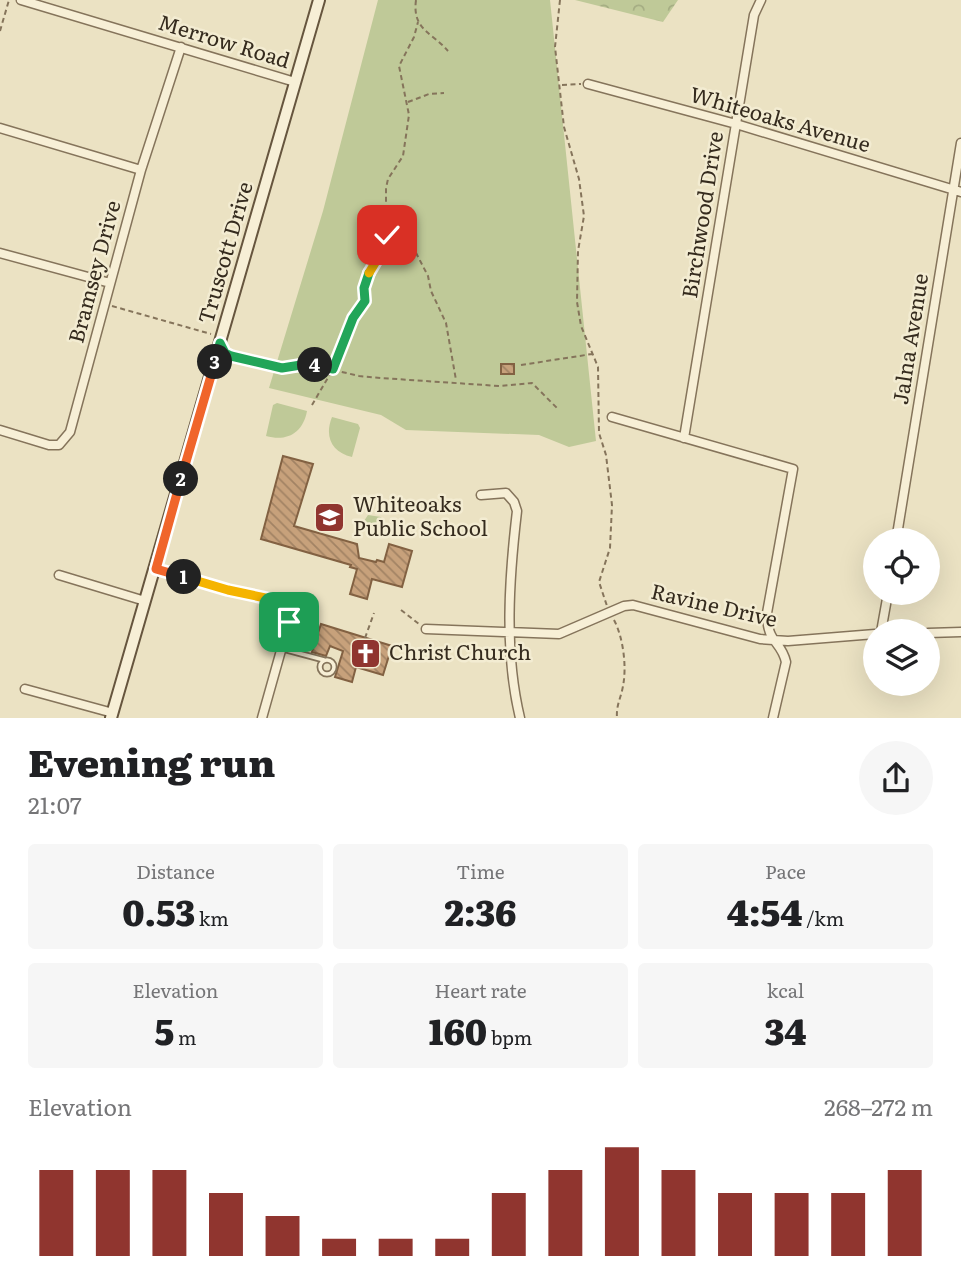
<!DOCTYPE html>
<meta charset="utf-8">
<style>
:root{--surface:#fff;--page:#f6f6f6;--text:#202124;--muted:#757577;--accent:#90352f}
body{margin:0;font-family:Literata,serif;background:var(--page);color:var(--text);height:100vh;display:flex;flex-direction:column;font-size:26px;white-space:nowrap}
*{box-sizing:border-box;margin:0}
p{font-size:23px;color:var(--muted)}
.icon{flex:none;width:38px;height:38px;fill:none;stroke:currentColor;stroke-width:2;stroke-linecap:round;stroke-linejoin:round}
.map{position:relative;height:718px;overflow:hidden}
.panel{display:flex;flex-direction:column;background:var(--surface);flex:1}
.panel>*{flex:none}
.controls{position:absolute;left:863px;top:528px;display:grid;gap:14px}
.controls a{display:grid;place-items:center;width:77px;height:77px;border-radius:50%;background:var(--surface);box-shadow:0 7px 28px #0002;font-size:35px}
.pin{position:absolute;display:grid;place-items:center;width:60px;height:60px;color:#fff;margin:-30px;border-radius:14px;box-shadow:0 4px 10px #0006}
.km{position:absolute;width:35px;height:35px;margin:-18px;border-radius:50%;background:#222;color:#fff;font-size:19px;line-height:35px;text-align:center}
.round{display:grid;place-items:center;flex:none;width:74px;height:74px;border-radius:37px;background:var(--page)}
.overview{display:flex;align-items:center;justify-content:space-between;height:119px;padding:0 28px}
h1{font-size:38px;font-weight:800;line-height:52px}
.stats{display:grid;grid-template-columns:repeat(3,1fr);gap:10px;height:119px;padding:7px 28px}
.stats div{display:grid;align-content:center;border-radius:7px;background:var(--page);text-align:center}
.stats b{font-size:35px;font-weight:800}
.stats small{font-size:19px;font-weight:400}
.stats p{font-size:19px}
.chart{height:196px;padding:14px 28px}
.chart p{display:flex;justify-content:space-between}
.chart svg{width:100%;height:126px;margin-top:7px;stroke:var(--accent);stroke-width:6}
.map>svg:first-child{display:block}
.forest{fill:url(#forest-crowns)}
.green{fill:#bfc998}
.building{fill:url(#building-back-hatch);stroke:#826142;stroke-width:2}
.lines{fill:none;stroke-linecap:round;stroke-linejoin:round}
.lane-casing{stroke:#85745b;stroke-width:7}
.street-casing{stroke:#85745b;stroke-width:11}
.secondary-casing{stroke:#66553e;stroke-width:14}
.path{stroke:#85745b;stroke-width:2;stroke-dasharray:5 3.5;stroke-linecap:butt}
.lane{stroke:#f7efd6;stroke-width:3.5}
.street{stroke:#f7efd6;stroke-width:8}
.secondary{stroke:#f7efd6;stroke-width:10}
.split-1-casing{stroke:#fff;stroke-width:14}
.split-2-casing{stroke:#fff;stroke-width:14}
.split-3-casing{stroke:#fff;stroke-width:14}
.split-4-casing{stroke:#fff;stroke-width:14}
.split-5-casing{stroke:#fff;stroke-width:14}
.split-6-casing{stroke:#fff;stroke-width:14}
.split-1{stroke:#f5b400;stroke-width:9}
.split-2{stroke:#f0652b;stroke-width:9}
.split-3{stroke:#f0652b;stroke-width:9}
.split-4{stroke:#22a559;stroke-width:9}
.split-5{stroke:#22a559;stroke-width:9}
.split-6{stroke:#f5b400;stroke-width:9}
.labels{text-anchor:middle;stroke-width:5;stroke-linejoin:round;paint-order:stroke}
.street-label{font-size:21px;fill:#352b1e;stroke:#f3ecd2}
.poi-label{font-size:21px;fill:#352b1e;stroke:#f3ecd2;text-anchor:start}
</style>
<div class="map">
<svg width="961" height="718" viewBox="0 0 961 718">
<defs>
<pattern id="forest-crowns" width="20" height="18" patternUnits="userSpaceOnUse" patternTransform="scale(1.75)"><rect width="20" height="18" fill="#bfc998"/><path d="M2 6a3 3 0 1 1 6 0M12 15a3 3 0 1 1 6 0" fill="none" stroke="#a5ad83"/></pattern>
<pattern id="building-back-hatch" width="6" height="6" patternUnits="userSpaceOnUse" patternTransform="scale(1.75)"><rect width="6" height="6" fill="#c7a17b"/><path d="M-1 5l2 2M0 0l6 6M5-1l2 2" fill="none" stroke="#a28364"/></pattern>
</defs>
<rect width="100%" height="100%" fill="#ebe2c3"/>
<path class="forest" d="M575 0H678L663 22Z"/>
<path class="green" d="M378 0H550L596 441 569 447 539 435 406 430 381 415 269 388 323 211Z
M277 403 307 411C303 433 287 442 266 436L273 405Z
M332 417 358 424 360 428 352 457C332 452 324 437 332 417Z
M368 515 381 517 383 520 380 526 374 529 366 525 364 521Z"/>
<path class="building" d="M501 364H514V374H501Z
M283 456 313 464 294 526 357 544 359 558 376 562 377 560 384 562 389 544 412 551 402 587 372 579 367 599 350 594 357 569 350 567 351 565 261 539Z
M321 624 392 646 383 675 356 667 352 682 335 677 343 651 330 646 326 656 312 652Z"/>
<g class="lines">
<defs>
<path id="lane" d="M283 649 324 660
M320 667a7 7 0 1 1 14 0a7 7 0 1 1-14 0Z"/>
<path id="street" d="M21 0 295 82
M588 84 736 124 961 192
M0 128 141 170
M0 253 110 283
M612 417 793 469 767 613C767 644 781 640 786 662L773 718
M0 430 49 445H59L70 432 141 170 181 47
M684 438 754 15 761 0
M481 495 506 493 514 502 517 511C509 579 504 651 520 718
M896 541 961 143
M156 569 228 590 275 600 285 606 289 622 262 718
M59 575 145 601
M426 629 559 634 624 606 633 605 760 639 788 641 875 634
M881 632 888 593
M928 633 961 632
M25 689 113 713"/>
<path id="secondary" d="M111 718 319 0"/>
</defs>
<use href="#lane" class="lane-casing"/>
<use href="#street" class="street-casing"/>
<use href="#secondary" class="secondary-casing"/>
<path class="path" d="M416 0C412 30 432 32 448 51
M560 0 555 47 564 127 579 179 584 216 578 251 577 302 581 326 598 367 599 433 606 455 612 505 610 548 599 582 607 606
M0 31 9 0
M562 85 581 84
M408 102 429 94 444 93
M388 235 401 239 414 249 428 276 431 291 446 323 456 380
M112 306 211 334
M226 353 282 368 308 364 359 376 381 378 499 386 532 383 559 410
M521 365 592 354
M312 405 333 369 353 318 364 301V288L368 275 386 240V188L388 179 403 156 409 115 399 66 414 37 418 22
M401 610 419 624
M614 620C623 637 627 666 623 686 621 698 616 705 617 718
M365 638 374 613"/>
<use href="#lane" class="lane"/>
<use href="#street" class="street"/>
<use href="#secondary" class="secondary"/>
</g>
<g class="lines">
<defs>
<path id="split-1" d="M184 577 228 590 275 600 285 606 289 622"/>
<path id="split-2" d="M181 479 156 569 184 577"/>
<path id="split-3" d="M181 479 215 362"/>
<path id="split-4" d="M215 362 220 343 225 353 231 356 282 368 307 364 315 365"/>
<path id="split-5" d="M315 365 333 369 353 318 365 301 364 288 369 273"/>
<path id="split-6" d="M369 273 381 253 387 235"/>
</defs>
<use href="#split-1" class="split-1-casing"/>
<use href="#split-2" class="split-2-casing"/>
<use href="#split-3" class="split-3-casing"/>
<use href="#split-4" class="split-4-casing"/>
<use href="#split-5" class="split-5-casing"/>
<use href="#split-6" class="split-6-casing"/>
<use href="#split-1" class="split-1"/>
<use href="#split-2" class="split-2"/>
<use href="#split-3" class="split-3"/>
<use href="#split-4" class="split-4"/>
<use href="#split-5" class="split-5"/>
<use href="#split-6" class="split-6"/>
</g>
<defs>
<symbol id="school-square" viewBox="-11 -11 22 22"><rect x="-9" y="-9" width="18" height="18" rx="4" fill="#90352f" stroke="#f3ecd2"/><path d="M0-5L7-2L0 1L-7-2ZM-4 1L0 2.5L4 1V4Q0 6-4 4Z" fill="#fff"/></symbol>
<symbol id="church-square" viewBox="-11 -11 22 22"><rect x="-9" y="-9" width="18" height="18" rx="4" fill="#90352f" stroke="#f3ecd2"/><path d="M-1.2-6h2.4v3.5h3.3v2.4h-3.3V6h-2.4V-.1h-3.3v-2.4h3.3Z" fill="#fff"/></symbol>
</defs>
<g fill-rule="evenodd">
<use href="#school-square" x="312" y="500" width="35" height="35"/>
<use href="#church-square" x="348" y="636" width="35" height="35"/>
</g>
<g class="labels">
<g class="street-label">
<text transform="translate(224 42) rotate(17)" y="7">Merrow Road</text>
<text transform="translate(780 120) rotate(16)" y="7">Whiteoaks Avenue</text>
<text transform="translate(703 215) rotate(-81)" y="7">Birchwood Drive</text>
<text transform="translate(226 253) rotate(-74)" y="7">Truscott Drive</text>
<text transform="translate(95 272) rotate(-75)" y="7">Bramsey Drive</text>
<text transform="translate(911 339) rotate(-81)" y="7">Jalna Avenue</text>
<text transform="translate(714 606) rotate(13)" y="7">Ravine Drive</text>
</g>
<g class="poi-label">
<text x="353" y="512">Whiteoaks<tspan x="353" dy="24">Public School</tspan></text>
<text x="389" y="660">Christ Church</text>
</g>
</g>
</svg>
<div class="controls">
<a><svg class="icon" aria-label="locate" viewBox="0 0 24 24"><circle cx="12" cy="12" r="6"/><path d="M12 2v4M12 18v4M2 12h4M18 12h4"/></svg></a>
<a><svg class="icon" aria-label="layers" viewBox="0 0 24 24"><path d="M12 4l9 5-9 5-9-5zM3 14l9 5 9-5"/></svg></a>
</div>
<div class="pin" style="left:289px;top:622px;background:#1e9e55"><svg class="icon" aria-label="arrive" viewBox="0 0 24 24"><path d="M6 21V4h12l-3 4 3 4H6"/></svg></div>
<div class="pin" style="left:387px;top:235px;background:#d93025"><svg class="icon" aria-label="check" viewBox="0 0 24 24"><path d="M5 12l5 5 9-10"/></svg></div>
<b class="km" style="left:184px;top:577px">1</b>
<b class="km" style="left:181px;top:479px">2</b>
<b class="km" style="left:215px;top:362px">3</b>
<b class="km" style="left:315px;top:365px">4</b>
</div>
<section class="panel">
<div class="overview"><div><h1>Evening run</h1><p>21:07</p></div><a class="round"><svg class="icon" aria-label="share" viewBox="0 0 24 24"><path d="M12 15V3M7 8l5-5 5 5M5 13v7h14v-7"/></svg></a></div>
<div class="stats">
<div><p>Distance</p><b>0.53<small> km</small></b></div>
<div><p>Time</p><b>2:36</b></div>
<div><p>Pace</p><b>4:54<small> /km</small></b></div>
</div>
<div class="stats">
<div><p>Elevation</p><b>5<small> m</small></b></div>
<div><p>Heart rate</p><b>160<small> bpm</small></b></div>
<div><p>kcal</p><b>34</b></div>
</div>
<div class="chart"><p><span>Elevation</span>268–272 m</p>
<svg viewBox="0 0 160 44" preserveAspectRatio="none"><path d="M5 44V14M15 44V14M25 44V14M35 44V22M45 44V30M55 44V38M65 44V38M75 44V38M85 44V22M95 44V14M105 44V6M115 44V14M125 44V22M135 44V22M145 44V22M155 44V14"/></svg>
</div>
</section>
